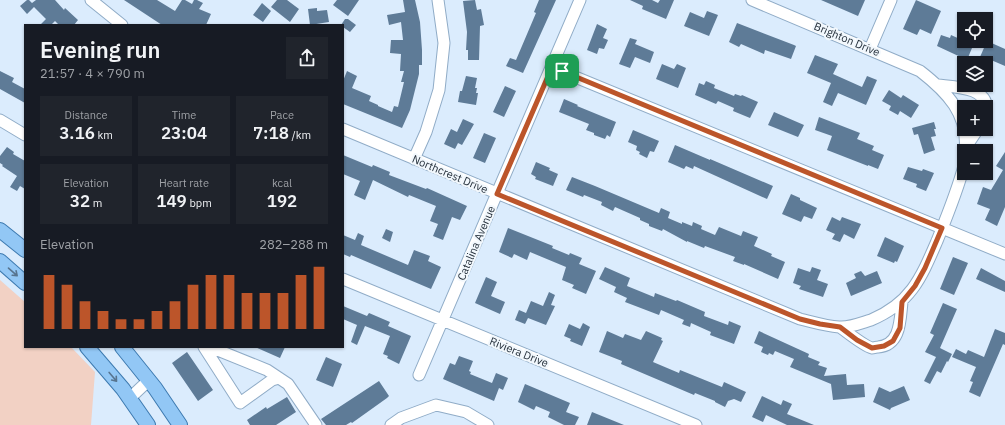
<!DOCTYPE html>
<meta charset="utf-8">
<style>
:root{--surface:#171b24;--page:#20242c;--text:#f1f3f6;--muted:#9ea1a6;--accent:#bc552a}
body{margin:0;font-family:"IBM Plex Sans",sans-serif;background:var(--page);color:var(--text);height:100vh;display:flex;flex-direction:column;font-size:15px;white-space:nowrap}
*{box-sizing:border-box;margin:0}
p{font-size:13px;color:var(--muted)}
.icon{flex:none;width:22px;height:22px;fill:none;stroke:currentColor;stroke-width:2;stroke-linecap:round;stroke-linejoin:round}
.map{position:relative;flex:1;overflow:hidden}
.side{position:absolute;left:24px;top:24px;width:320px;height:324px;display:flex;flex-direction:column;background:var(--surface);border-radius:0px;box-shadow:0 1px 3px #0004}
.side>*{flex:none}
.buttons{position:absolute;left:957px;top:12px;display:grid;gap:8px}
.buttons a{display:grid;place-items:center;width:36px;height:36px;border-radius:0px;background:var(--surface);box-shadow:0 1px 3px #0004;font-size:20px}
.pin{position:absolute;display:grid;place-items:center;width:34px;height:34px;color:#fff;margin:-17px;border-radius:8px;box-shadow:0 2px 6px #0006}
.round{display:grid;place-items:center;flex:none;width:42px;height:42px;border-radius:0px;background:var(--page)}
.summary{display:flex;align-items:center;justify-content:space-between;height:68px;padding:0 16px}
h1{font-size:22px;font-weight:600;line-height:30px}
.figures{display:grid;grid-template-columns:repeat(3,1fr);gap:6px;height:68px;padding:4px 16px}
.figures div{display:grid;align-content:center;border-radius:0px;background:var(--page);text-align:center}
.figures b{font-size:17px;font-weight:600}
.figures small{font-size:11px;font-weight:400}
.figures p{font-size:11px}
.chart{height:112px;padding:8px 16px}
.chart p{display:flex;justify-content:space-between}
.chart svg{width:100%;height:72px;margin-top:4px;stroke:var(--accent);stroke-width:6}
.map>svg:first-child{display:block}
.green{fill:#f2d1c4}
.building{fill:#5e7b97}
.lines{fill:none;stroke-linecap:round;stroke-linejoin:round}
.minor-casing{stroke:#90acc7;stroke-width:13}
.major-casing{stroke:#3d7ab0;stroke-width:16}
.minor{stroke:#fff;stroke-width:11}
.major{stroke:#92c7f5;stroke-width:14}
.oneway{stroke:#57748f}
.route-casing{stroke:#fff;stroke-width:8}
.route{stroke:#bc552a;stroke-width:5}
.labels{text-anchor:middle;stroke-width:4;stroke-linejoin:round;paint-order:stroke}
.street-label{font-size:11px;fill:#26313c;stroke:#f2f8fd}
</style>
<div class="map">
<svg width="1005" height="425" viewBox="0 0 1005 425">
<rect width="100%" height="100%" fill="#dbecfd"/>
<path class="green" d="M0 280 25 302V347H71L95 372 91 425H0Z"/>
<path class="building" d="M27 0H29L32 3 36 0H55L64 10 65 8 78 20 74 25H59L55 21 51 25H40L46 19 34 7 27 14 20 6Z
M124 0H157L175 11 182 0H185L192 4 194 0H197L203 3 199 9 211 14 206 25H162Z
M277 0H287L299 9 290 22 271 7Z
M337 0H359L348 16 333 5Z
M403 0H415L420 22 422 50V65H419V74L410 110 402 128 343 104V81L347 71 357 76 352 88 371 96 369 101 378 105V106L392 112 394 106 398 107 404 82H401L404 71H400L401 54 390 53 391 40H403L401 22 389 25 387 15 405 12Z
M475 0 477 10 481 9 484 25 480 26 479 60H468V50H466L467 32 463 1Z
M539 0H556L523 73 506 66 510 58 516 60 536 13 534 12Z
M630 0H652L658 3 660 0H674L666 19 642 9 643 6Z
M821 0H865L858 16Z
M916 0 941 11 931 34 920 29 917 35 903 29Z
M262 3 271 11 263 22 253 15Z
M317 8V11L327 10 329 22 310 25 308 9Z
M707 11 718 15 709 36 684 26 690 12 704 18Z
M345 19H348L356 25 350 32 343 27V25H341Z
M737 23 794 45 796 46 791 59 765 50 764 54 741 44 739 47 729 42Z
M597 24 607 29 603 38 608 40 604 49 599 48 597 54 587 50Z
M941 35 950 38 951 35 962 40 961 44 972 48 967 60 937 46Z
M630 38 637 40 635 44 654 52 650 63 635 57 630 68 619 64Z
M987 41 1005 49V66L991 60 990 62 980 57Z
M815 55 838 64 833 74 862 87 867 76 877 80 866 105 838 93 832 106 823 102 831 83 807 73Z
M662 64 674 69 677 64 686 68 678 88 656 79Z
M0 71 14 78 12 82 25 89V103L0 89Z
M466 76 477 78 475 88H477L476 93H478L476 105 458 102 460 91H462Z
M706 81 715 85 714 88 734 96 735 94 741 96 742 95 758 102 750 118 733 111 734 108 718 101 716 104 695 95 699 83 704 85Z
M505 86 516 91 504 117 493 112Z
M889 90 901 98 903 95 919 105 911 118 900 111 898 115 889 110 891 106 882 101Z
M564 99 578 105 577 106 616 122 610 137 607 135 605 139 594 135V133L586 130 589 124 559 112Z
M774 112 804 125 798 137 768 125Z
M819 117 860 133 857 139 874 146 872 150 884 155 878 169 868 165V166L827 150 832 136 815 130Z
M463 119 474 124 462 145 458 143 455 149 444 144 451 129 457 132Z
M934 122 936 129H934L936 136 931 137 935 150 924 154 918 134 914 135 912 128Z
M633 130 659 141 654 152 650 151 647 158 639 154 640 152 636 150 637 146 628 142Z
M484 133 496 138 485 163 473 158Z
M675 145 710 160V159L773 186 767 199 694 166 693 169 686 166 684 169 668 162Z
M7 147 14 152 13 154 25 161V189L20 186 17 191 10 187 17 176 2 166 3 165 0 163V156Z
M1005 152V207L997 226 985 220 990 209 977 204 983 187 991 190 1003 170 996 166Z
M343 155 372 167 373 165 390 172 389 175 426 189 427 188 467 206 460 220 452 217 443 240 433 236 438 224 430 221 436 206 409 195 408 197 373 180 365 200 354 195 360 181 343 174Z
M536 162 550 168 549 170 558 174 553 186 535 179 536 177 531 174Z
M908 167 922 171 923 169 934 173 926 191 916 187 917 184 903 179Z
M572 177 595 186 659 213 661 208 670 212 668 218 682 224V222L692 226 693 222 702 226 701 229 715 235 719 227 741 236 743 231 758 237 754 246 772 254 771 256 785 262 778 279 744 264V265L733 261 735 257 705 246 704 248 687 241V242L663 229 662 231 649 226V224L640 220V218L615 207 613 211 601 205 602 202 584 195 583 197 566 190Z
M791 194 800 198V200L817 208 812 219 804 216 801 222 782 214Z
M832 217 840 221 842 217 861 224 854 239 844 234 840 242 832 239 835 234 826 230Z
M508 228 553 246 552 248 569 255 570 253 582 258 579 264 596 271 586 294 572 288 574 285 562 280 566 267 530 252 527 260 514 254 512 258 499 252Z
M386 229 393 232 390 242 382 238Z
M358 233 364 236 361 245 408 265 414 250 430 256 428 261 441 267 431 289 351 255 350 257 343 254V235L355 240Z
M885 237 904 246 897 262 895 261 894 263 877 256Z
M953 257 968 263 954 295 940 289Z
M605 267 630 278 627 286 654 297 655 293 676 301 677 300 705 312 704 316 728 325 729 321 741 326 734 344 710 335 711 332 691 323 690 327 682 324 684 320 661 310 659 315 625 302 627 298 614 292 616 287 599 279Z
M812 267 821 270 817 280 828 284 823 297 799 289 801 286 793 283 798 268 810 272Z
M981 268 1005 281V292L976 279Z
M861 271 865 276 877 271 882 283 851 296 846 283 856 278 854 274Z
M486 277 497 282 491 296 505 302 500 314 475 303Z
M549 292 555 295 551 305 555 306 546 325 528 318 525 324 515 320 519 310 526 313 531 301 543 306Z
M943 303 957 309 940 348 952 354 948 362 947 361 941 373 937 371 930 384 924 381 936 357 925 352 934 335 930 333Z
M343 306 367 316 369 313 390 322 388 326 411 336 399 364 387 358 388 356 383 354 390 336 365 326 357 345 351 342 357 325 343 319Z
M583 323 590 327 582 346 570 341 571 339 564 336 569 324 580 329Z
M995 329 1005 333V345L1003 344 980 397 969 392 973 382 970 381 976 367 952 357 956 349 966 354 968 350 984 357Z
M607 331 623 338 625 334 641 340 646 331 662 338 661 340 663 341 653 362 679 373 680 370 722 387 724 382 746 392 741 402 734 399 728 401 725 407 715 402V401L695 393 694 395 621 364 622 361 599 352Z
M759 331 809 354 808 357 820 362 818 365 827 368 824 376 846 374 847 385 864 384 865 397 833 400 831 384 790 367 794 359 775 351 773 355 769 353 768 355 761 352 763 347 754 343Z
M255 347H285L280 358Z
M187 352 213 390 198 401 172 363Z
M459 356 473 361 469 371 471 372 470 374 492 383 496 373 508 378 503 390 499 388 494 401 443 379 450 363 455 365Z
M326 357 342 364 333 387 316 380Z
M379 381 389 396 387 398 352 423 351 422 346 425H326L321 419Z
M525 384 570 403 566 412 579 417 575 425H564L548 417 550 412 536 406 534 410 518 402Z
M904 386 910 400 891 408 890 410 873 402 879 387 890 392Z
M762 396 781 405 783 400 792 404 787 414 814 425H787L766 415 763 422 752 417Z
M287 397 296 412 276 425H250L247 420 266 407 267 409Z
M592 412 624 425H587Z"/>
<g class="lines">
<defs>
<path id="minor" d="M91 0 122 25
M752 0 920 71C947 92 969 114 965 151
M870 49 891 0
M551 67 1005 254
M938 85C954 87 990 87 986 111
M0 120 25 135
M343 129 800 319C813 322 825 326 839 327 849 328 861 323 871 320 911 303 921 278 937 241 947 216 957 192 964 166
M966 147 978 129
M414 159 426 132 439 90 444 43 438 0
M343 279 696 425
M840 327C848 333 864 346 872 348 874 348 876 347 878 347 901 345 900 320 902 302
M204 347 240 403 272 380 279 378 288 384 316 425
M210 347 267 370 279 378
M419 375 580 0
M130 398 149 380
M391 425 401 418 436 405 466 412 488 425"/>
<path id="major" d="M0 230 25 250
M0 261 25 283
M87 347 123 389 148 425
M122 347 155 388 180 425"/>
</defs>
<use href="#minor" class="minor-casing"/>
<use href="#major" class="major-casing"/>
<use href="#minor" class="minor"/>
<use href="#major" class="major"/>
</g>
<defs><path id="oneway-shaft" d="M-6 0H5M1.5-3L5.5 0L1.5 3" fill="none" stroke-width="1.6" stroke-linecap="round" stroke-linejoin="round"/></defs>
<g class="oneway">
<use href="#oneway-shaft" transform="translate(13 272) rotate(41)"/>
<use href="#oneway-shaft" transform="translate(113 377) rotate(50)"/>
</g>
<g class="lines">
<defs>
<path id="route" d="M552 67 942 228 925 268 915 286 902 302 900 328 893 341 884 346 872 348 857 340 840 327 820 324 800 319 497 194Z"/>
</defs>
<use href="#route" class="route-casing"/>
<use href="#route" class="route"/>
</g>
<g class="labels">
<g class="street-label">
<text transform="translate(847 39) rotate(23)" y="4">Brighton Drive</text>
<text transform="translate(450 174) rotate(23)" y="4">Northcrest Drive</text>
<text transform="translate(476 243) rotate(-67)" y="4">Catalina Avenue</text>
<text transform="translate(519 352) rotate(22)" y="4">Riviera Drive</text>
</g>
</g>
</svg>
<div class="buttons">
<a><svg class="icon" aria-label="locate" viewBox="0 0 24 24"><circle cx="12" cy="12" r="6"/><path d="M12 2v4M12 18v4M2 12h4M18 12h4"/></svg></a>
<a><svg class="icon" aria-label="layers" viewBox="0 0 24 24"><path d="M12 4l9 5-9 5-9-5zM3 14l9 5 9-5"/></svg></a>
<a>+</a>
<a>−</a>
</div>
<div class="pin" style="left:562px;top:71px;background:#1e9e55"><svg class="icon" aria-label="arrive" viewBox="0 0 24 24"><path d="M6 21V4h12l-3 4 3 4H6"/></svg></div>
<section class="side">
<div class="summary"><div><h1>Evening run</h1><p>21:57 · 4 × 790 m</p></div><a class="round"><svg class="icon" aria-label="share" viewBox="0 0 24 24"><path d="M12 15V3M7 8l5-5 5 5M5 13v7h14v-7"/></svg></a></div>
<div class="figures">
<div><p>Distance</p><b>3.16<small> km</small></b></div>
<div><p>Time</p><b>23:04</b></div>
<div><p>Pace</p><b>7:18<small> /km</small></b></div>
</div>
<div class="figures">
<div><p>Elevation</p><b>32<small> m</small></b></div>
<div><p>Heart rate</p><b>149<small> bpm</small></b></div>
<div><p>kcal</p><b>192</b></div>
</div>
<div class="chart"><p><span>Elevation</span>282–288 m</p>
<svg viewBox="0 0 160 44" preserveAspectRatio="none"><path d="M5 44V11M15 44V17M25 44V27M35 44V33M45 44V38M55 44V38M65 44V33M75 44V27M85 44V17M95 44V11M105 44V11M115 44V22M125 44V22M135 44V22M145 44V11M155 44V6"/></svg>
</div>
</section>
</div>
